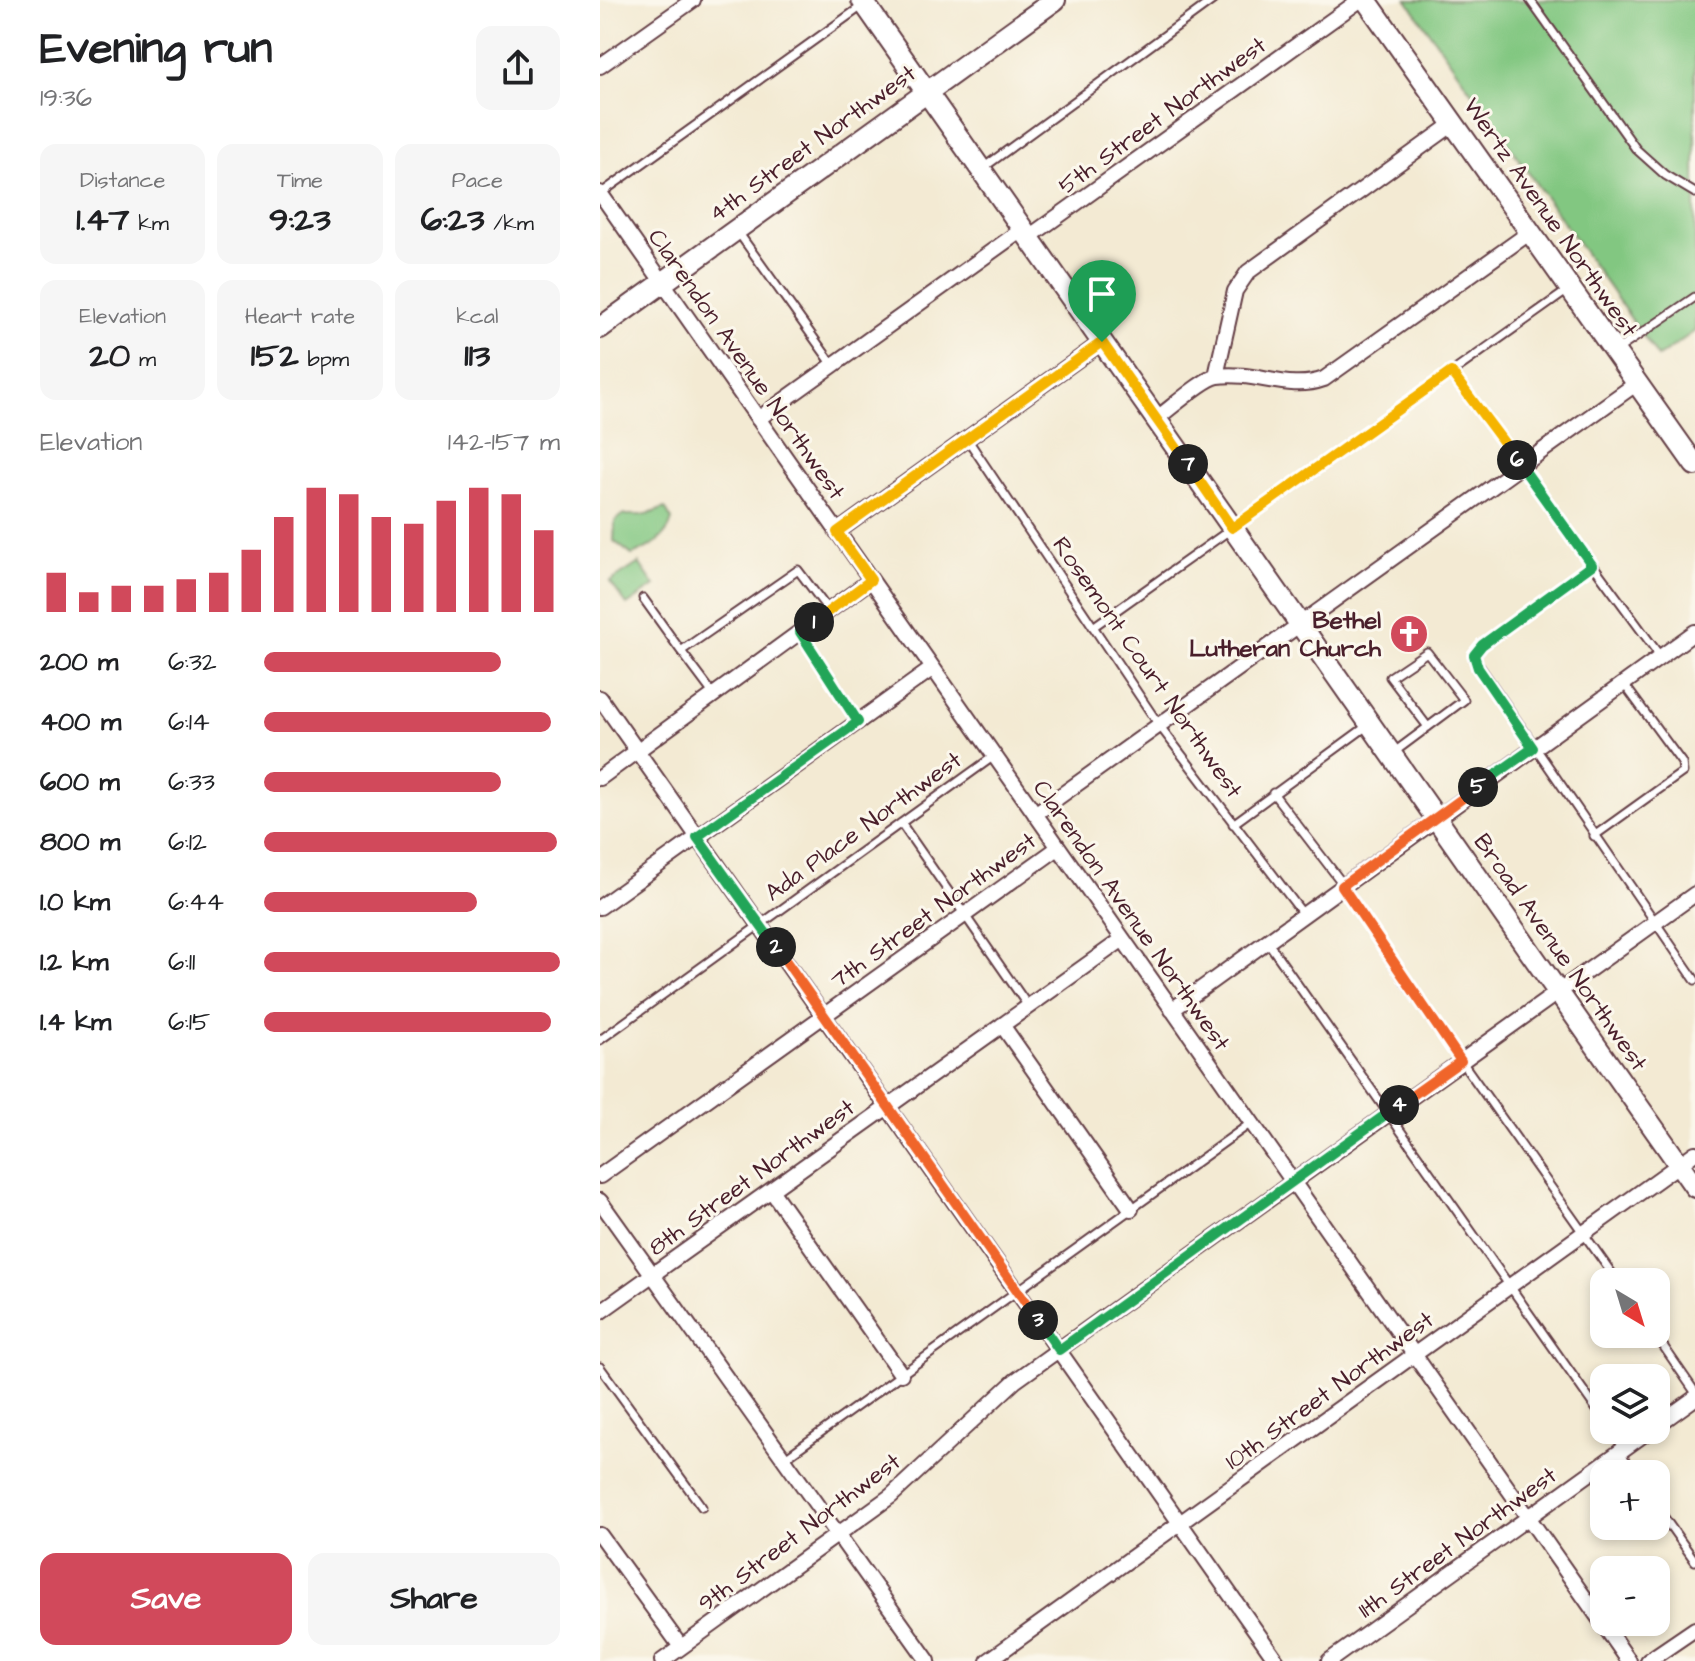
<!DOCTYPE html>
<meta charset="utf-8">
<style>
:root{--surface:#fff;--page:#f6f6f6;--text:#202124;--muted:#757577;--accent:#d1495b}
body{margin:0;font-family:"Architects Daughter",sans-serif;background:var(--page);color:var(--text);height:100vh;display:flex;flex-direction:column;font-size:30px;white-space:nowrap}
*{box-sizing:border-box;margin:0}
p{font-size:26px;color:var(--muted)}
.icon{flex:none;width:44px;height:44px;fill:none;stroke:currentColor;stroke-width:2;stroke-linecap:round;stroke-linejoin:round}
.map{position:relative;flex:1;overflow:hidden}
.panel{display:flex;flex-direction:column;background:var(--surface);width:600px}
.panel>*{flex:none}
.needle{width:52px;rotate:142deg}
.tools{position:absolute;left:990px;top:1268px;display:grid;gap:16px}
.tools a{display:grid;place-items:center;width:80px;height:80px;border-radius:16px;background:var(--surface);box-shadow:0 4px 12px #0003;font-size:40px}
.pin{position:absolute;display:grid;place-items:center;width:68px;height:68px;color:#fff;margin:-82px -34px;border-radius:50% 50% 50% 0;rotate:-45deg;box-shadow:0 0 8px #0007}
.pin .icon{rotate:45deg}
.km{position:absolute;width:40px;height:40px;margin:-20px;border-radius:50%;background:#222;color:#fff;font-size:22px;line-height:40px;text-align:center}
.round{display:grid;place-items:center;flex:none;width:84px;height:84px;border-radius:16px;background:var(--page)}
.summary{display:flex;align-items:center;justify-content:space-between;height:136px;padding:0 40px}
h1{font-size:44px;font-weight:800;line-height:60px}
.stats{display:grid;grid-template-columns:repeat(3,1fr);gap:12px;height:136px;padding:8px 40px}
.stats div{display:grid;align-content:center;border-radius:16px;background:var(--page);text-align:center}
.stats b{font-size:34px;font-weight:800}
.stats small{font-size:22px;font-weight:400}
.stats p{font-size:22px}
.chart{height:224px;padding:16px 40px}
.chart p{display:flex;justify-content:space-between}
.chart svg{width:100%;height:144px;margin-top:8px;stroke:var(--accent);stroke-width:6}
.cta{display:flex;gap:16px;margin-top:auto;padding:16px 40px}
.cta a{flex:1;height:92px;border-radius:16px;background:var(--accent);color:#fff;font-size:32px;font-weight:800;line-height:92px;text-align:center}
.cta a+a{background:var(--page);color:var(--text)}
ul{padding:0 40px;list-style:none;font-size:26px}
li{display:grid;grid-template-columns:128px 96px 1fr;align-items:center;height:60px}
li i{height:20px;border-radius:10px;background:var(--accent)}
main{display:flex;flex:1;min-height:0}
.map>svg:first-child{display:block}
.green{fill:#82c781;stroke:#667356;stroke-width:2}
.lines{fill:none;stroke-linecap:round;stroke-linejoin:round}
.lane-casing{stroke:#633d44;stroke-width:11}
.street-casing{stroke:#633d44;stroke-width:18}
.secondary-casing{stroke:#633d44;stroke-width:24}
.lane{stroke:#fff;stroke-width:7}
.street{stroke:#fff;stroke-width:14}
.secondary{stroke:#fff;stroke-width:20}
.split-1-casing{stroke:#fff;stroke-width:16}
.split-2-casing{stroke:#fff;stroke-width:16}
.split-3-casing{stroke:#fff;stroke-width:16}
.split-4-casing{stroke:#fff;stroke-width:16}
.split-5-casing{stroke:#fff;stroke-width:16}
.split-6-casing{stroke:#fff;stroke-width:16}
.split-7-casing{stroke:#fff;stroke-width:16}
.split-8-casing{stroke:#fff;stroke-width:16}
.split-1{stroke:#f5b400;stroke-width:10}
.split-2{stroke:#22a559;stroke-width:10}
.split-3{stroke:#f0652b;stroke-width:10}
.split-4{stroke:#22a559;stroke-width:10}
.split-5{stroke:#f0652b;stroke-width:10}
.split-6{stroke:#22a559;stroke-width:10}
.split-7{stroke:#f5b400;stroke-width:10}
.split-8{stroke:#f5b400;stroke-width:10}
.labels{text-anchor:middle;stroke-width:6;stroke-linejoin:round;paint-order:stroke}
.street-label{font-size:24px;fill:#4a1f2b;stroke:#fbf7ec}
.poi-label{font-size:24px;font-weight:bold;fill:#4a1f2b;stroke:#fbf7ec;text-anchor:end}
</style>
<main>
<section class="panel">
<div class="summary"><div><h1>Evening run</h1><p>19:36</p></div><a class="round"><svg class="icon" aria-label="share" viewBox="0 0 24 24"><path d="M12 15V3M7 8l5-5 5 5M5 13v7h14v-7"/></svg></a></div>
<div class="stats">
<div><p>Distance</p><b>1.47<small> km</small></b></div>
<div><p>Time</p><b>9:23</b></div>
<div><p>Pace</p><b>6:23<small> /km</small></b></div>
</div>
<div class="stats">
<div><p>Elevation</p><b>20<small> m</small></b></div>
<div><p>Heart rate</p><b>152<small> bpm</small></b></div>
<div><p>kcal</p><b>113</b></div>
</div>
<div class="chart"><p><span>Elevation</span>142–157 m</p>
<svg viewBox="0 0 160 44" preserveAspectRatio="none"><path d="M5 44V32M15 44V38M25 44V36M35 44V36M45 44V34M55 44V32M65 44V25M75 44V15M85 44V6M95 44V8M105 44V15M115 44V17M125 44V10M135 44V6M145 44V8M155 44V19"/></svg>
</div>
<ul>
<li><b>200 m</b>6:32<i style="width:80%"></i></li>
<li><b>400 m</b>6:14<i style="width:97%"></i></li>
<li><b>600 m</b>6:33<i style="width:80%"></i></li>
<li><b>800 m</b>6:12<i style="width:99%"></i></li>
<li><b>1.0 km</b>6:44<i style="width:72%"></i></li>
<li><b>1.2 km</b>6:11<i style="width:100%"></i></li>
<li><b>1.4 km</b>6:15<i style="width:97%"></i></li>
</ul>
<div class="cta"><a>Save</a><a>Share</a></div>
</section>
<div class="map">
<svg width="1095" height="1661" viewBox="0 0 1095 1661">
<rect width="100%" height="100%" fill="#fbf7ec"/>
<filter id="ink" filterUnits="userSpaceOnUse"><feTurbulence type="fractalNoise" baseFrequency=".0125" numOctaves="2"/><feDisplacementMap in="SourceGraphic" scale="16" xChannelSelector="R" yChannelSelector="G"/><feConvolveMatrix kernelMatrix="1 2 1 2 8 2 1 2 1" color-interpolation-filters="sRGB"/></filter>
<filter id="wash" filterUnits="userSpaceOnUse"><feTurbulence type="fractalNoise" baseFrequency=".006" numOctaves="4" result="noise"/><feDisplacementMap in="SourceGraphic" scale="32" xChannelSelector="R" yChannelSelector="G"/><feGaussianBlur stdDeviation="1.8" result="paint"/><feColorMatrix in="noise" values="0 0 0 0 0 0 0 0 0 0 0 0 0 0 0 0 0 1.4 0 .05"/><feComposite in="paint" operator="in"/></filter>
<g filter="url(#wash)">
<rect width="100%" height="100%" fill="#f3ead3"/>
<path class="green" d="M807 0H1095V331L1058 357Z
M65 508 72 520C67 539 49 548 32 555L14 541 15 521 22 515H46Z
M39 563 55 586 27 605 10 582Z"/>
</g>
<g filter="url(#ink)">
<g class="lines">
<defs>
<path id="lane" d="M930 0 1036 149 1065 175 1095 193
M383 168 613 0
M0 194 262 6
M138 232 233 365
M1017 350 1095 297
M851 372 1060 656
M368 440 559 725 703 914
M992 565 882 645 874 658 1095 980
M43 598 81 651
M493 627 968 290
M200 632 258 721
M114 695 81 651 198 570 229 611
M793 753 864 700 827 652 790 677 828 727
M673 793 739 879 804 980 1018 1282
M301 823 428 1006
M633 824 767 726
M994 836 1083 772 1082 763 1024 684
M667 941 1004 1420
M0 1040 394 756
M1055 1334 1095 1392
M0 1367 102 1507
M1011 1430 1024 1448
M1020 1452 1034 1474
M185 1458 651 1123
M1056 1506 1095 1561"/>
<path id="street" d="M0 66 93 0
M0 193 1029 1661
M429 237 760 0
M616 376 635 291 648 272 853 124
M158 419 423 229
M556 419C570 409 604 378 618 376 656 371 688 392 724 379L929 233
M237 532 502 342
M0 698 677 1661
M0 778 271 580
M435 814 1037 383
M0 907 333 668
M572 1010 1095 632
M402 1025 531 1209
M0 1176 458 848
M171 1190 301 1374
M0 1201 328 1661
M0 1312 523 939
M1056 1426 1095 1398
M0 1535 81 1647
M62 1661 291 1496 415 1381 1095 894
M388 1661 1095 1153
M729 1661 1050 1430
M1048 1661 1095 1629"/>
<path id="secondary" d="M262 0 1095 1187
M766 0 1095 465
M0 328 455 0"/>
</defs>
<use href="#lane" class="lane-casing"/>
<use href="#street" class="street-casing"/>
<use href="#secondary" class="secondary-casing"/>
<use href="#lane" class="lane"/>
<use href="#street" class="street"/>
<use href="#secondary" class="secondary"/>
</g>
</g>
<g class="lines" filter="url(#ink)">
<defs>
<path id="split-1" d="M214 622 271 580 237 532 502 342"/>
<path id="split-2" d="M176 947 97 837 258 722 200 632 214 622"/>
<path id="split-3" d="M176 947 438 1320"/>
<path id="split-4" d="M438 1320 459 1350 799 1105"/>
<path id="split-5" d="M799 1105 861 1061 742 886 878 787"/>
<path id="split-6" d="M878 787 933 748 878 668 874 655 882 645 992 565 917 460"/>
<path id="split-7" d="M588 464 632 528 851 372 917 460"/>
<path id="split-8" d="M502 342 588 464"/>
</defs>
<use href="#split-1" class="split-1-casing"/>
<use href="#split-2" class="split-2-casing"/>
<use href="#split-3" class="split-3-casing"/>
<use href="#split-4" class="split-4-casing"/>
<use href="#split-5" class="split-5-casing"/>
<use href="#split-6" class="split-6-casing"/>
<use href="#split-7" class="split-7-casing"/>
<use href="#split-8" class="split-8-casing"/>
<use href="#split-1" class="split-1"/>
<use href="#split-2" class="split-2"/>
<use href="#split-3" class="split-3"/>
<use href="#split-4" class="split-4"/>
<use href="#split-5" class="split-5"/>
<use href="#split-6" class="split-6"/>
<use href="#split-7" class="split-7"/>
<use href="#split-8" class="split-8"/>
</g>
<defs>
<symbol id="church-disc" viewBox="-11 -11 22 22"><circle r="9.5" fill="#d1495b" stroke="#fbf7ec"/><path d="M-1.2-6h2.4v3.5h3.3v2.4h-3.3V6h-2.4V-.1h-3.3v-2.4h3.3Z" fill="#fff"/></symbol>
</defs>
<g fill-rule="evenodd">
<use href="#church-disc" x="787" y="612" width="44" height="44"/>
</g>
<g class="labels">
<g class="street-label">
<text transform="translate(562 115) rotate(-36)" y="8">5th Street Northwest</text>
<text transform="translate(212 143) rotate(-36)" y="8">4th Street Northwest</text>
<text transform="translate(951 217) rotate(55)" y="8">Wertz Avenue Northwest</text>
<text transform="translate(147 364) rotate(55)" y="8">Clarendon Avenue Northwest</text>
<text transform="translate(548 667) rotate(55)" y="8">Rosemont Court Northwest</text>
<text transform="translate(263 826) rotate(-36)" y="8">Ada Place Northwest</text>
<text transform="translate(333 910) rotate(-36)" y="8">7th Street Northwest</text>
<text transform="translate(532 915) rotate(55)" y="8">Clarendon Avenue Northwest</text>
<text transform="translate(961 952) rotate(55)" y="8">Broad Avenue Northwest</text>
<text transform="translate(151 1177) rotate(-36)" y="8">8th Street Northwest</text>
<text transform="translate(729 1390) rotate(-36)" y="8">10th Street Northwest</text>
<text transform="translate(199 1532) rotate(-37)" y="8">9th Street Northwest</text>
<text transform="translate(857 1542) rotate(-36)" y="8">11th Street Northwest</text>
</g>
<g class="poi-label">
<text x="781" y="628">Bethel<tspan x="781" dy="28">Lutheran Church</tspan></text>
</g>
</g>
</svg>
<div class="tools">
<a><svg class="needle" viewBox="-14 -14 28 28"><path d="M0-13l5 13h-10z" fill="#e53935"/><path d="M0 13l5-13h-10z" fill="#757577"/></svg></a>
<a><svg class="icon" aria-label="layers" viewBox="0 0 24 24"><path d="M12 4l9 5-9 5-9-5zM3 14l9 5 9-5"/></svg></a>
<a>+</a>
<a>−</a>
</div>
<div class="pin" style="left:502px;top:342px;background:#1e9e55"><svg class="icon" aria-label="arrive" viewBox="0 0 24 24"><path d="M6 21V4h12l-3 4 3 4H6"/></svg></div>
<b class="km" style="left:214px;top:622px">1</b>
<b class="km" style="left:176px;top:947px">2</b>
<b class="km" style="left:438px;top:1320px">3</b>
<b class="km" style="left:799px;top:1105px">4</b>
<b class="km" style="left:878px;top:787px">5</b>
<b class="km" style="left:917px;top:460px">6</b>
<b class="km" style="left:588px;top:464px">7</b>
</div>
</main>
